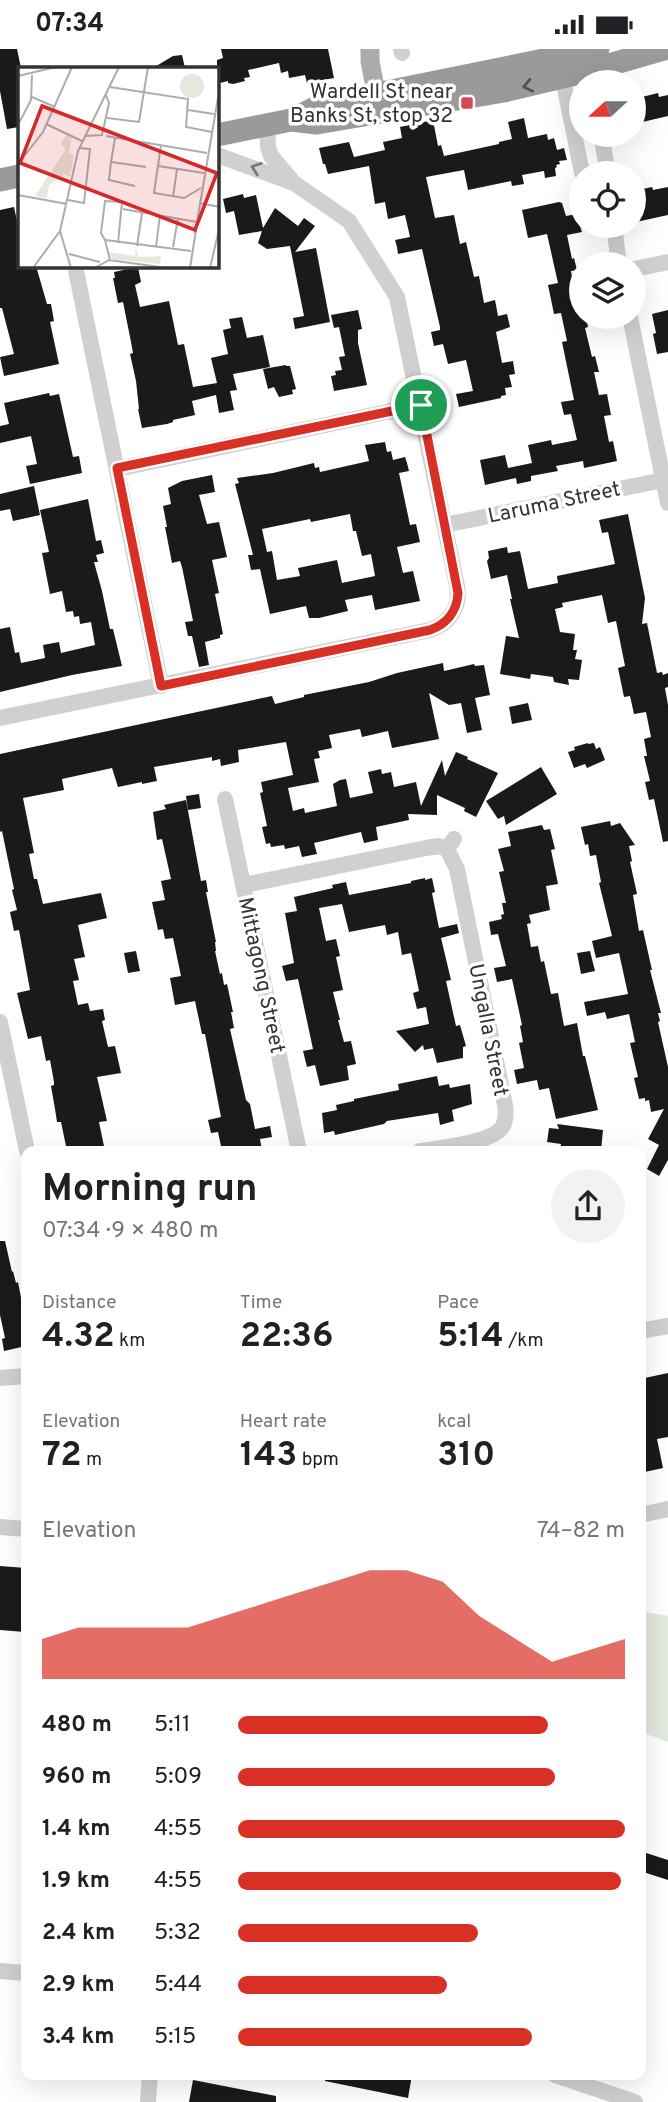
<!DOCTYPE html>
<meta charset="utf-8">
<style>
:root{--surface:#fff;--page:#f2f2f2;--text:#202124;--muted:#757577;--accent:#d93025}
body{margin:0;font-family:Overpass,sans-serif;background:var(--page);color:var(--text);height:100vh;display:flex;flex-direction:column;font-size:26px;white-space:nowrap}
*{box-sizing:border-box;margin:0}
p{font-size:23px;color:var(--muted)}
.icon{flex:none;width:38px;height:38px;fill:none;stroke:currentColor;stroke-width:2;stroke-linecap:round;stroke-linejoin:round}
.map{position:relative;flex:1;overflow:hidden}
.sheet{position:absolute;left:21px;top:1097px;width:625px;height:934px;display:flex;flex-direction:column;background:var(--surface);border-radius:14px;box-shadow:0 7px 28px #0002}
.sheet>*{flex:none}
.needle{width:46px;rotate:249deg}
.tools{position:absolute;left:569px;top:21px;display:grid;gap:14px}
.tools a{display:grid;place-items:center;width:77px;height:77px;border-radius:50%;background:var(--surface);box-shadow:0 7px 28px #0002;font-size:35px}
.pin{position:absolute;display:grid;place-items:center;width:60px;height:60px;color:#fff;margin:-30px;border:4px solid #fff;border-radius:50%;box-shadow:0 2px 7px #0007}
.round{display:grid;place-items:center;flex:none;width:74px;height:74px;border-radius:37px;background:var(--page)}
.head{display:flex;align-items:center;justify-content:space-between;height:119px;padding:0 21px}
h1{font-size:38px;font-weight:700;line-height:52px}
.metrics{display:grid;grid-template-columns:repeat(3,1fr);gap:10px;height:119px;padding:7px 21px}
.metrics div{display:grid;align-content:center}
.metrics b{font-size:35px;font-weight:700}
.metrics small{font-size:19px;font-weight:400}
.metrics p{font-size:19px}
.chart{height:196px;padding:14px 21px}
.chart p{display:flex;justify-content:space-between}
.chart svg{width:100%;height:126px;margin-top:7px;fill:var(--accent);opacity:.7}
ul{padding:0 21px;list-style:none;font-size:23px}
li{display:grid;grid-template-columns:112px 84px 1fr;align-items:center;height:52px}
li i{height:18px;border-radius:9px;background:var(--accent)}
.status{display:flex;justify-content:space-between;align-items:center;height:49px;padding:0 35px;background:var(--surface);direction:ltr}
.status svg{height:19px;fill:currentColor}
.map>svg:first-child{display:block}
.green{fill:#e3e9dd}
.building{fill:#1a1a1a;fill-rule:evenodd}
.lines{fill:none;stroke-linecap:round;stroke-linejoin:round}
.minor{stroke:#d0d0d0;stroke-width:16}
.major{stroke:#ababab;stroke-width:19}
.highway{stroke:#9a9a9a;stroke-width:23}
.oneway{stroke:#525252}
.oneway2{stroke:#7a7a7a}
.route-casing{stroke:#fff;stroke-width:14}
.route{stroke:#d93025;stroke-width:9}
.poi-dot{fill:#d84756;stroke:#fff;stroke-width:2.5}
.labels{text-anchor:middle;stroke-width:7;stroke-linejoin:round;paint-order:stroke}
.poi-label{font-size:21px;fill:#333;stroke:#fff;text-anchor:end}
.street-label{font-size:21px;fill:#333;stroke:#fff}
.inset-road{fill:none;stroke:#adadad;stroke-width:2}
.view{fill:#d62828;fill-opacity:0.15;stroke:#d62828;stroke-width:3.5}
.inset-edge{fill:none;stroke:#333;stroke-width:3.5}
</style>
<div class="status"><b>07:34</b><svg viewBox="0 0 49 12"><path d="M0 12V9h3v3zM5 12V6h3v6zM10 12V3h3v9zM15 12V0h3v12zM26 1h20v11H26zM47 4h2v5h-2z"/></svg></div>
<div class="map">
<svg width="668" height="2053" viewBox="0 0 668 2053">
<rect width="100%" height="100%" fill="#fff"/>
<path class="green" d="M641 1562 668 1567V1693L641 1683Z"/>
<path class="building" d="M0 0H17L21 19H19V78L7 80 0 42Z
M221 0H328L334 29 307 34 305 26 289 29 288 22 281 24 279 14 248 21 250 28 244 29 245 32 233 35 228 34V32L220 34 217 33V11L223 9Z
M182 6 185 19H153L173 7Z
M658 44 659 48 668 46V67L634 75V50Z
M524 69 528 89 547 85 548 91 554 89 557 101 564 99 567 111 559 112 560 115 556 116 557 118 555 119 556 127 545 129 544 122 522 126 524 135 512 137 511 132 468 141 464 121 426 128 435 169 454 166 460 195 466 193 474 228 479 227 484 254 495 251 498 267 507 265 510 278 496 283 502 314 513 312 515 325 509 326 512 338 505 339 506 346 501 347V349L459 358 456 345 473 342 466 311 448 315 443 295 434 297 431 283 440 281V278L422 200 398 205 397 198 395 191 410 188 405 166 388 170 385 153 375 155 369 117 328 125 325 115H323L319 99 349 93 354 108 385 101 383 93 402 89 400 78 433 71 438 97 441 96 444 107 499 95V93L512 90 508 73Z
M652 138 653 141 668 138V166L636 173 634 162V142Z
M243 145 244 149 256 146 263 179 275 159 298 177 304 169 315 177 295 203 316 199 330 273 295 280 293 269 304 267 290 197 267 200 258 194 262 182 239 186 234 162 226 164 223 150Z
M559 153 562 154 566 167 576 165 582 183 567 186 572 210 574 209 577 221 571 222 575 247H578L581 268H586L588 278 585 279 592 308 595 307 599 323H594L599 346 607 345 611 366 604 367 609 393 613 392 617 412 584 419 583 412 556 417 558 422 531 427V432L517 435 516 429 485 436 480 411 505 406 508 419 532 414 528 396 551 391 552 396 577 391 571 365 564 366 561 353 574 351 562 293 567 292 561 264 554 265 548 236 558 234 547 185 528 189 522 161Z
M14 158 19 181V217H36L47 255H51L54 272 50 273 59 315 4 327 0 308 14 305 2 259H0V161Z
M138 218 141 233 135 236 140 258 169 252 178 296 184 295 193 338 217 334 211 309 228 305 223 281 231 279 229 270 242 268 247 289 263 286 270 318 233 325 237 341 230 342 234 361 219 364 216 346 192 352 195 366 173 371V373L167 375 142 379 138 360H139L136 332 130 305 133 304 131 293 123 253 118 254 113 229H115L114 223Z
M358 261 362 280 358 281V294L367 336 334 342 331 327 336 326 335 322 342 321 339 308 345 307 339 278 334 279 331 266Z
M668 261V303L657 305 653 285 656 284 652 265Z
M286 316V317H290L296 340 292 341 293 345 279 348 274 338 268 340 263 320Z
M49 344 50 347 59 345 73 408 79 407 82 424 30 435 26 417 37 415 31 387 0 394V377L9 375 4 354Z
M385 393 387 403 391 402 393 411 405 408 407 414 409 422 399 424 410 476 416 475 420 493 397 498 403 524 413 522 420 552 375 561 372 546 345 551 348 562 319 569H309L306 557 270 565 260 520 251 521 248 506H253L235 435 239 434 237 429 273 424 314 414 315 419 319 418 320 423 369 412 365 396ZM350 465 353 482H356L362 507 371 505 375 527 342 534 337 511 298 519 300 527 277 531 272 502 267 503 262 480 310 470 311 473Z
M212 426 215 443 199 446 207 475 219 473 227 508 212 511 219 544 215 545 223 585 220 586V589L205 593 209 616 199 618 192 587H188L185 573 193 572 182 518 180 512 172 514 165 478H167L163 457 171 455 168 439 182 432Z
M34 437 40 466 13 472 10 460 0 462V445Z
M88 450 96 492 101 491 104 504 96 506 98 513H94L102 542 110 580H113L122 617 72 626 0 643V580L10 578 15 604 19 603 21 614 45 609 43 596 59 593 61 604 95 596 91 573 80 575 79 567 74 568 73 562 66 563 62 542 50 545 42 504 49 503 40 461Z
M628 465 645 549 642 575 647 574 657 624 662 623 663 626 668 624V638L665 639 668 656V792L663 793 654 750 649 751 645 733 650 732 644 707H647L644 690 651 688 646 663 634 665 630 647 624 648 618 619 625 617 616 572 608 574 602 546 562 554 563 558 555 560 560 583 575 585 573 601H577L575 610 582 611 579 631 568 630 569 636 554 633 553 628 531 625 530 630 500 625 506 587 519 589 510 550H512L507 526 491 530 487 512 489 509 488 502 507 498 508 504 520 502 528 540 558 534 557 527 615 515 608 483 602 484 599 471Z
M443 614 444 622 474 615 475 617 484 616 490 646 475 649 482 681 467 684 461 654 449 656 429 644 439 690 392 699 388 682 362 688 360 680 329 686 332 699 318 702 320 709 314 710 319 733 288 739 293 762 304 759 305 764 337 757 333 735 340 731 346 730 350 749 373 744 368 723 381 720 382 725 391 723 394 738 416 733 421 757 442 711 445 727 456 703 468 708 467 710 498 724 476 768 464 762 465 759 437 746V766L408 765 409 771 376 778 378 791 364 794 361 783 314 794 317 805 302 808 299 797 285 800 284 796 271 798 270 794 266 795 262 778 267 777 260 744 263 743 261 733 293 726 286 693 238 701 239 713 221 717 220 710 212 712V708L154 718 157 732 142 735V733L118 738 112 719 62 730 64 741 23 749 34 804 29 805 34 830H37L43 855 101 844 107 869 78 876 85 908 74 910 79 931 73 932 78 956 88 954 90 962 103 960 105 971 102 972 108 998 115 997 121 1024 97 1028 107 1072 99 1073 105 1102H67L61 1073H57L55 1060 51 1037 54 1036V1033L50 1011 46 1012 41 987 28 990 17 944 30 941 19 881 14 882 10 863 17 861 12 841 14 840 2 782 0 783V705L272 647 275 655 304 648V646L369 633 397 624Z
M528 654 532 671 512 675 509 658Z
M588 694V695L594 694 596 700 600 698 605 711 587 719 585 715 574 719 568 703 575 701 574 698Z
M541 718 557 745 506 776 504 767 498 770 486 752Z
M199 745 201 759 188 761 186 747Z
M186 751 201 832 206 831 208 843H206L216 893H215L216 902H215L220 925 222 924 224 936 227 935 233 963H231L234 979 230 980 246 1051 250 1055 255 1080 270 1077 272 1088 260 1090 262 1102H222L218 1083 211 1084 208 1071 221 1068 205 985H202L195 952 175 956 170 929 181 927 173 889 165 890 163 880 158 881 152 853 165 851 161 832 171 830 162 790 157 791 153 763 166 760 164 756Z
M610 772 611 777 620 774 635 796 629 797 632 812 630 813 637 845 633 846 639 882 643 881 652 921H650L661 964H658L660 972 658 973 668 1018V1111L659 1127 647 1120 659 1096 648 1090 664 1060 651 1063 649 1051 645 1052V1049L639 1050 634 1029 638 1028 630 994 635 993 629 965 607 970 605 963 587 967 584 953 628 945 619 904 596 909 592 892 612 887 599 834 601 833 596 806 590 807 588 795 585 796 581 778Z
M542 776 544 781 550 780 555 800 551 801 558 835 546 837 550 861 529 866 531 874 527 875 531 898 538 897 541 913 544 912 551 945 558 944 564 977 577 974 583 1007H585L598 1061 556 1070 549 1039 539 1041 537 1031 517 1035 514 1021 524 1019 519 994 523 993 520 977 522 976 512 930 497 933 494 919 506 917 498 885 491 886 489 873 502 870 501 866 504 865 502 854H506L499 823 504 822 498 800 511 797 508 783Z
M425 829V831L432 829 435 843 432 844 439 879 457 875 459 884 441 889 451 931 446 932 456 977 460 976 466 997 463 998V1009L437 1014 433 999 424 1001 423 996 415 1003 396 982 429 975 426 958 417 960 413 944 419 942 411 904 402 906 398 883 387 886 385 876 349 883 342 855 319 859 326 892 336 890 340 907 336 908 343 941 333 943 340 971H338L344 993 351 992 356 1015 347 1017 349 1031 320 1037 315 1016 307 1018 303 1002 313 1000 298 930 286 932 282 917 294 914 285 864 297 862 294 848 333 839 332 836 346 833 349 846 411 834V832Z
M136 902 140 922 128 924 124 904Z
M590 902 595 922 581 925 577 904Z
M437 1027 439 1037 449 1035 450 1039 470 1035 472 1055 452 1061 454 1072 440 1076 438 1064 387 1072 384 1075 335 1086 334 1082 324 1084 322 1064 337 1061 336 1056 354 1052V1050L399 1041 398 1035Z
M557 1075 603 1081 601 1102H560L561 1095 547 1093 549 1079 559 1080Z
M0 1192H5L12 1223 13 1222 16 1234 18 1233 26 1275V1297L4 1302 2 1290 5 1289 0 1266Z
M668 1324V1388L657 1390 663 1419 640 1424V1330Z
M0 1517 26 1519 25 1583 0 1581Z
M640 1802 668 1811V1831L640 1822Z
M325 2026H412L408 2049 325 2032Z
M193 2031 276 2047V2053H189Z"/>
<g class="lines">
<path class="minor" d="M401 0 402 4
M561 20 582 124
M601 86 608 124
M217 106 294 134
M614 177 619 215
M75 217 161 637
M634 220 668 213
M630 268 668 454
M117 420 420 356
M445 476 663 431
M0 669 430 581C449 575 461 558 457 537L397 248 349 172 294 134 271 107 268 98 267 76
M225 750 299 1102
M244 836 426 799 439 797 447 800
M0 973 27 1102
M420 1102C439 1099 494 1094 503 1077 506 1071 506 1063 505 1056L457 820 447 800 454 790
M640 1282 668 1277
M0 1329 26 1327
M640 1466 668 1460
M0 1478 26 1480
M0 1922 26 1924
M555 2026 635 2053
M148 2053 150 2026"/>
<path class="major" d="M370 0V12L379 60"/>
<path class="highway" d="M297 68 315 59 342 52 598 0
M217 86 291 71 317 74 504 42 588 22 664 0
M0 131 19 127"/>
</g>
<defs><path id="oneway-chevron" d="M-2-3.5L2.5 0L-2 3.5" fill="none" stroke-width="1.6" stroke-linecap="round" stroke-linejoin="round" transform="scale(1.75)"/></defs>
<use class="oneway" href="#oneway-chevron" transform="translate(528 37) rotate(167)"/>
<use class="oneway2" href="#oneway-chevron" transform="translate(256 119) rotate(-161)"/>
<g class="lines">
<defs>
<path id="route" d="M421 356 458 544C457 562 447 575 430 581L161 637 117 419Z"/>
</defs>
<use href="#route" class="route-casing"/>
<use href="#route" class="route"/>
</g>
<rect class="poi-dot" x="460" y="47" width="14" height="14" rx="3.5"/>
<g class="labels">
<g class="poi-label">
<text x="453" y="49">Wardell St near<tspan x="453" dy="24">Banks St, stop 32</tspan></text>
</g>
<g class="street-label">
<text transform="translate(554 453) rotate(-12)" y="7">Laruma Street</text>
<text transform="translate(262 926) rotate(78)" y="7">Mittagong Street</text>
<text transform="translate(489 981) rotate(79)" y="7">Ungalla Street</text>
</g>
</g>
<g transform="translate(18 18)">
<rect width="201" height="201" fill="#fff"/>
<path d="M162 19a12 12 0 1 1 24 0a12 12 0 1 1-24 0ZM49 67 54 69 51 86 56 88 52 110 46 107 31 118 29 131 17 129 48 82 43 77ZM118 181 120 190 143 189 142 197 94 192 91 185 117 189Z" fill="#e3e9dd"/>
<path class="inset-road" d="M0 9 38 0M92 20 170 32 168 60 194 65M14 30 37 40M170 43 196 47M89 51 121 55 130 0M28 57 64 74M0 58 13 33 14 8M67 69 84 68 91 36 88 28M88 69 189 86M97 71 93 95 128 100M143 78 136 126 166 131 183 121M93 95 91 113 117 119M0 97 25 65 54 0M140 99 186 106M0 128 49 137M155 130 159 102M50 133 66 136 72 82 61 81M181 136 202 140M105 142 179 155M42 164 53 201M177 167 202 19M87 173 83 166 87 134 104 135 100 176M119 179 124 146M138 180 142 148M155 180 160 151M51 187 82 195M92 193 87 173 173 184M15 201 42 164 60 84 101 0M77 201 91 193 149 201M172 201 178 163M192 201 202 158"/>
<path class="view" d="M24 39 199 106 177 163 2 96Z"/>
<rect width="201" height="201" class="inset-edge"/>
</g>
</svg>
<div class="tools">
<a><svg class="needle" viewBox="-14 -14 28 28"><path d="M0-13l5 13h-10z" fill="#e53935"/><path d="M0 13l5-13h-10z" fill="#757577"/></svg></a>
<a><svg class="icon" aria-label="locate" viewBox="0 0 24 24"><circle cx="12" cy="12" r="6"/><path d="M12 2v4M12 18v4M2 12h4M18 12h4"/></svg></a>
<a><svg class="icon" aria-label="layers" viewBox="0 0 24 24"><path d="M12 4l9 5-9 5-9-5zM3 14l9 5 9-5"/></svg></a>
</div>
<div class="pin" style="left:421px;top:356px;background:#1e9e55"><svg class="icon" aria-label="arrive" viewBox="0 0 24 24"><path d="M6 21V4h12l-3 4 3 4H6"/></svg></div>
<section class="sheet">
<div class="head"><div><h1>Morning run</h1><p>07:34 · 9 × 480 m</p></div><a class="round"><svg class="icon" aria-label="share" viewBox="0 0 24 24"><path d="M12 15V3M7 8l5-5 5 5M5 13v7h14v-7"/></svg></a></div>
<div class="metrics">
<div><p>Distance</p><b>4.32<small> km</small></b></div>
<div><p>Time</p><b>22:36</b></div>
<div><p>Pace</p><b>5:14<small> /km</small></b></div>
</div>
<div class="metrics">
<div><p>Elevation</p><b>72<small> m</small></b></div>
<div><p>Heart rate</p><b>143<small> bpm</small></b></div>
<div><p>kcal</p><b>310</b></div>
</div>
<div class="chart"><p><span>Elevation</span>74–82 m</p>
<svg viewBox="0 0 160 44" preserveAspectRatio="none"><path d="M0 44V30L10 26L20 26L30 26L40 26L50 22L60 18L70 14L80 10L90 6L100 6L110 10L120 22L130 30L140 38L150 34L160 30V44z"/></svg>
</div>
<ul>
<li><b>480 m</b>5:11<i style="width:80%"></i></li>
<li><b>960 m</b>5:09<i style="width:82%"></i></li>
<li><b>1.4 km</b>4:55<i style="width:100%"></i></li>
<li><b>1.9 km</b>4:55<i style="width:99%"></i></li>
<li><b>2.4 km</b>5:32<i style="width:62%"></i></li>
<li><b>2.9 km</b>5:44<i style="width:54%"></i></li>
<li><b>3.4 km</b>5:15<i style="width:76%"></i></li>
</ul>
</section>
</div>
